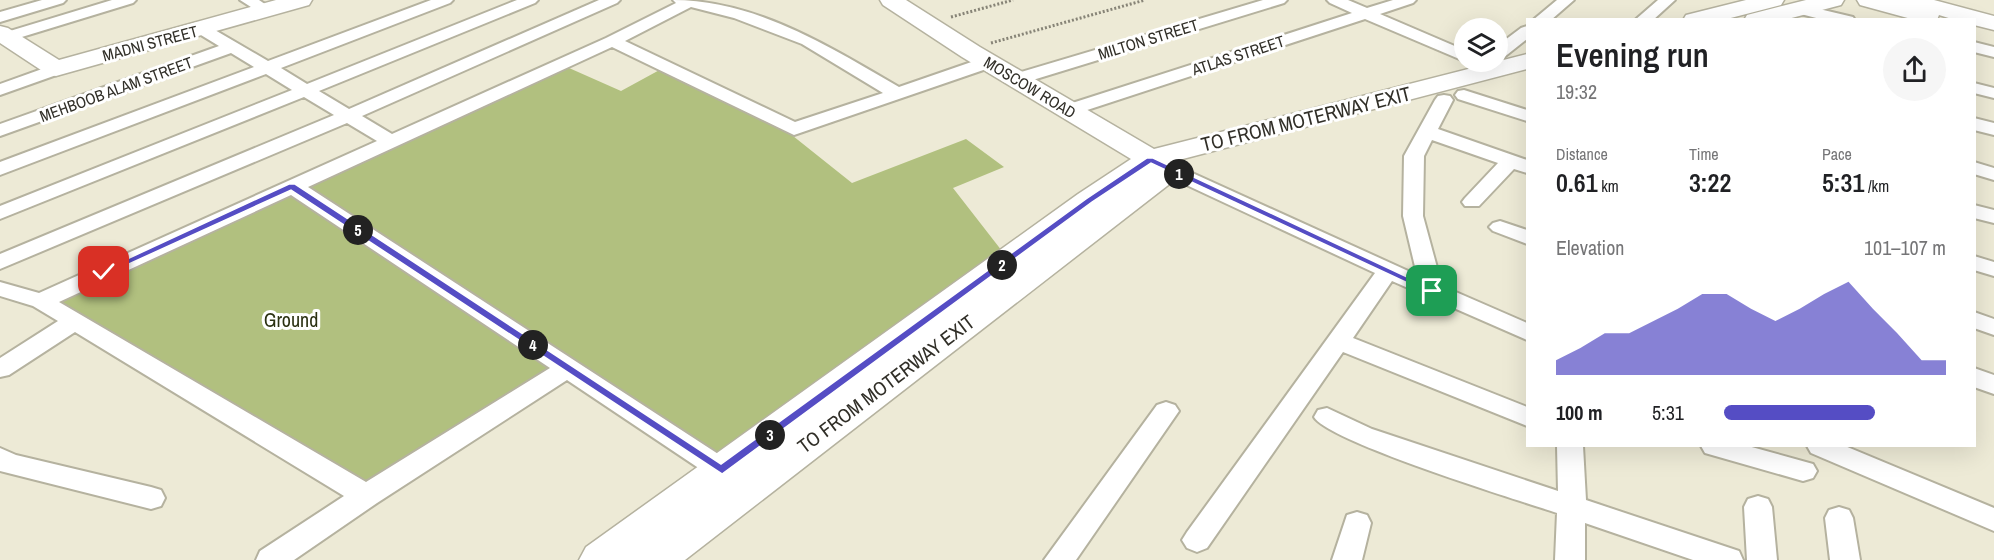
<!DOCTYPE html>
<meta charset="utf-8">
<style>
:root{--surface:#fff;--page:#f6f6f6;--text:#202124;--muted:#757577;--accent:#554dc4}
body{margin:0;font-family:"Archivo Narrow",sans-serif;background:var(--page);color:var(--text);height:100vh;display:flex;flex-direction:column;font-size:22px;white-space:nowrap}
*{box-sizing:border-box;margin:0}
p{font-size:20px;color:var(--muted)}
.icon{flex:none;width:33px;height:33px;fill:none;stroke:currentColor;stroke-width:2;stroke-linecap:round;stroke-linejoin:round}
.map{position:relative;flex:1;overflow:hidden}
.details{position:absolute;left:1526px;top:18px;width:450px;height:429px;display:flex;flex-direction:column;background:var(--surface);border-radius:0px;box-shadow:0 6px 24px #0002}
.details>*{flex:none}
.fabs{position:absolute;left:1454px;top:18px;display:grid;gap:12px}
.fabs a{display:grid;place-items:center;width:54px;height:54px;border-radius:50%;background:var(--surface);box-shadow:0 6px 24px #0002;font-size:30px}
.pin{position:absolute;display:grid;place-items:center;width:51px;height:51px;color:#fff;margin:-26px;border-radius:12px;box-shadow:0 3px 9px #0006}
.km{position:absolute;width:30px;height:30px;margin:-15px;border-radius:50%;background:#222;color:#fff;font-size:16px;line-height:30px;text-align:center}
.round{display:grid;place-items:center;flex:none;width:63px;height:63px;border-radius:32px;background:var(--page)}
.summary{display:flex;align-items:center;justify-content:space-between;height:102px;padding:0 30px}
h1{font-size:33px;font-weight:600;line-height:45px}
.figures{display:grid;grid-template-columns:repeat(3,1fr);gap:9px;height:102px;padding:6px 30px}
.figures div{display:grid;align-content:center}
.figures b{font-size:26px;font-weight:600}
.figures small{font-size:16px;font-weight:400}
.figures p{font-size:16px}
.chart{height:168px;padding:12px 30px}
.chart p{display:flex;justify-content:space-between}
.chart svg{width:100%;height:108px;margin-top:6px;fill:var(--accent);opacity:.7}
ul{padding:0 30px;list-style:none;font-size:20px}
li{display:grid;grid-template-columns:96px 72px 1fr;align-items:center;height:45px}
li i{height:15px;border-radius:8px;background:var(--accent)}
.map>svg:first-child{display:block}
.green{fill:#b1c07f}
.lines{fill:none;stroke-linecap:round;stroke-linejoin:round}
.street-casing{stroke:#b5b29f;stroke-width:4}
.secondary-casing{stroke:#b5b29f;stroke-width:3}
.path{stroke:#878477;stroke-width:3;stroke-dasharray:2 2;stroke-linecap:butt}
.street{fill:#fff;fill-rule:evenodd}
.secondary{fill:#fff;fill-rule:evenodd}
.route{fill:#554dc4;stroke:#fff;stroke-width:1.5}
.labels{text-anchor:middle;stroke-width:6;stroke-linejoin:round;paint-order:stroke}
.far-street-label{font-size:16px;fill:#312f28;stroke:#fff}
.street-label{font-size:20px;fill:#312f28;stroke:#fff}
.park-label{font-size:20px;fill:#2b3112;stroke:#fff}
</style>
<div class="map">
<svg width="1994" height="560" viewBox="0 0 1994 560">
<rect width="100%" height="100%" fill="#edead6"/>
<path class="green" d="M560 64 621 91 665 67 788 132 852 183 966 139 1004 167 953 188 1009 260 722 470 567 369 367 496 41 301Z"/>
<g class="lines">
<defs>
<path id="street" d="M42 0H66L63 3 0 22V12Z
M112 0H136L133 3 12 40H0V34Z
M240 0H259L275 11 272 14H262Z
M431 0H453L450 3 281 68 307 84 517 0H538L535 3 319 91 349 109 599 0H620L617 3 362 116 392 134 606 38 676 3 673 0C756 0 830 47 899 87L983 58H995L997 62 995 66 794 135 612 47 308 187 732 463 736 470 732 477 722 480 712 477 567 380 377 503 294 560H256L260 551 344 496 75 332 9 375 0 377V358L58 321 33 306 0 296V282L39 293 377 141 347 123 0 269V254L334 115 304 97 0 219V206L292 90 266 74 0 175V162L254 67 231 53 0 136V124L219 46 196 32 194 29 196 26H208L268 61ZM691 7 734 18 802 44 883 93 795 122 625 41ZM291 195 550 368 366 482 59 302Z
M1263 0H1287L1284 3 1023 83H1011L1008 79 1011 75Z
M1327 0H1348L1367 8 1393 0H1416L1413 3 1380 14 1464 50V61L1365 19 1075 114H1063L1060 110 1063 106 1352 13 1330 3Z
M1557 0H1574L1551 20H1533Z
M1658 0H1675L1653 20H1635Z
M1798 4 1853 17 1855 20H1824L1793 12 1790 9Z
M1527 26V39L1503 58 1497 59V46L1521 28Z
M1974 42 1994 47V57L1974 52Z
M1470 62H1491L1492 64 1484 69 1472 66Z
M56 64 62 65 65 69 62 73 0 95V84Z
M1974 83 1994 88V98L1974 93Z
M1464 90 1527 110V121L1458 99 1455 95 1458 91Z
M1444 95 1450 96 1453 100 1438 129 1527 160V173L1514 169 1479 206H1465L1462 202 1465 198 1498 163 1432 140 1424 156 1423 216 1442 286 1527 323V340L1392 281 1353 338 1527 407V426L1343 352 1207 548 1197 552 1187 548 1182 540 1187 532 1375 273 1163 174 1160 170 1163 166H1177L1417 275 1403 216 1404 156 1435 100 1438 96Z
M1974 118 1994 123V135L1974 130Z
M1974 162 1994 168V180L1974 174Z
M1974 205 1994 210V223L1974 218Z
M1500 221 1527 230V244L1493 231 1489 227 1493 223Z
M1974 256 1994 262V276L1974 270Z
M1974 312 1994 319V335L1974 328Z
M1974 368 1994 375V394L1974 387Z
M1166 402 1175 405 1179 411 1076 560H1044L1157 405Z
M1327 408 1372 429 1558 491 1557 446H1583L1586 500 1739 551 1743 560H1693L1585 523V560H1555L1557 513C1518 500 1329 442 1314 417L1318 410Z
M1701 446H1748L1813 464 1817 471 1813 478 1803 481 1705 453Z
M1807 446H1845L1994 508V531L1811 453Z
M0 448 16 455 151 487 161 490 165 498 161 506 151 509 8 473 0 471Z
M1758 496 1768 499 1772 507 1777 560H1747L1744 507 1748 499Z
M1839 507 1849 510 1853 518 1860 560H1830L1825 518 1829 510Z
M1357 512 1367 515 1371 523 1362 560H1332L1347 515Z"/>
<path id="secondary" d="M276 0H312L309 5 56 76 47 74 0 43V26L8 28 59 60Z
M880 0H906L980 47 1154 149 1527 54V69L1175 161C1181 167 1181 172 1176 179L685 560H579L586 547 1078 194 1131 159 962 57 883 5Z
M1746 0H1784L1781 5 1723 20H1683L1686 15Z
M1806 0H1844L1841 5 1784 20H1744L1747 15Z
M1857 0H1934L1994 16V30L1974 25V20H1955L1939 15 1937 20H1915L1860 5Z"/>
</defs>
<use href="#street" class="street-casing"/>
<use href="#secondary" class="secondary-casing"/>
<path class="path" d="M951 17 1013 0
M991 43 1145 0"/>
<use href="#street" class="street"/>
<use href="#secondary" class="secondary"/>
</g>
<path class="route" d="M1147 158H1153L1437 291 1429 293 1151 163 1092 202 722 474 291 190 107 274 99 272 289 184H295L721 464 1086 199Z"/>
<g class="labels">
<g class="far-street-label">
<text transform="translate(1148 39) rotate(-17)" y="6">MILTON STREET</text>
<text transform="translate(150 43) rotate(-15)" y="6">MADNI STREET</text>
<text transform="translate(1238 55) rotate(-18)" y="6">ATLAS STREET</text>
<text transform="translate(1030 87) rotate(31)" y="6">MOSCOW ROAD</text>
<text transform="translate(116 89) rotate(-20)" y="6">MEHBOOB ALAM STREET</text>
</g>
<g class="street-label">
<text transform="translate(1306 119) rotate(-14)" y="7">TO FROM MOTERWAY EXIT</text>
<text transform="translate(886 384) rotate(-37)" y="7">TO FROM MOTERWAY EXIT</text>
</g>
<g class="park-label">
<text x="291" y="327">Ground</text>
</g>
</g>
</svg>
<div class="fabs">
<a><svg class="icon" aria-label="layers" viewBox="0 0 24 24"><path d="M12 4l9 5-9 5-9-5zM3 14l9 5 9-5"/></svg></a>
</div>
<div class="pin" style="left:1432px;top:291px;background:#1e9e55"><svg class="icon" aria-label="arrive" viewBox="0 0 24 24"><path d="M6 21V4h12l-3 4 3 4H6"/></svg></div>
<div class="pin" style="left:104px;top:272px;background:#d93025"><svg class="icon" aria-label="check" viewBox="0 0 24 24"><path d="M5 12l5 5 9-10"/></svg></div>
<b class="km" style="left:1179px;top:174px">1</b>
<b class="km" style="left:1002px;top:265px">2</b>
<b class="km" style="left:770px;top:435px">3</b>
<b class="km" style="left:533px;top:345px">4</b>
<b class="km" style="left:358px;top:230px">5</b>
<section class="details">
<div class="summary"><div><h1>Evening run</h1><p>19:32</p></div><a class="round"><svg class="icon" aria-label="share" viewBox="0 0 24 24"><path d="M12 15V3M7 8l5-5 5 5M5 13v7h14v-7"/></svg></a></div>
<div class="figures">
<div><p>Distance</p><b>0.61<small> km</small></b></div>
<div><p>Time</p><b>3:22</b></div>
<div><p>Pace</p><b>5:31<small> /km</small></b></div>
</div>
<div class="chart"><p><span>Elevation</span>101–107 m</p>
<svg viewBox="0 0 160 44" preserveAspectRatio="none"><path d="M0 44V38L10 33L20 27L30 27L40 22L50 17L60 11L70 11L80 17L90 22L100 17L110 11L120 6L130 17L140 27L150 38L160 38V44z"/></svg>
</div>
<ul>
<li><b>100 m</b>5:31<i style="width:68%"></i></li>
</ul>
</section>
</div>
